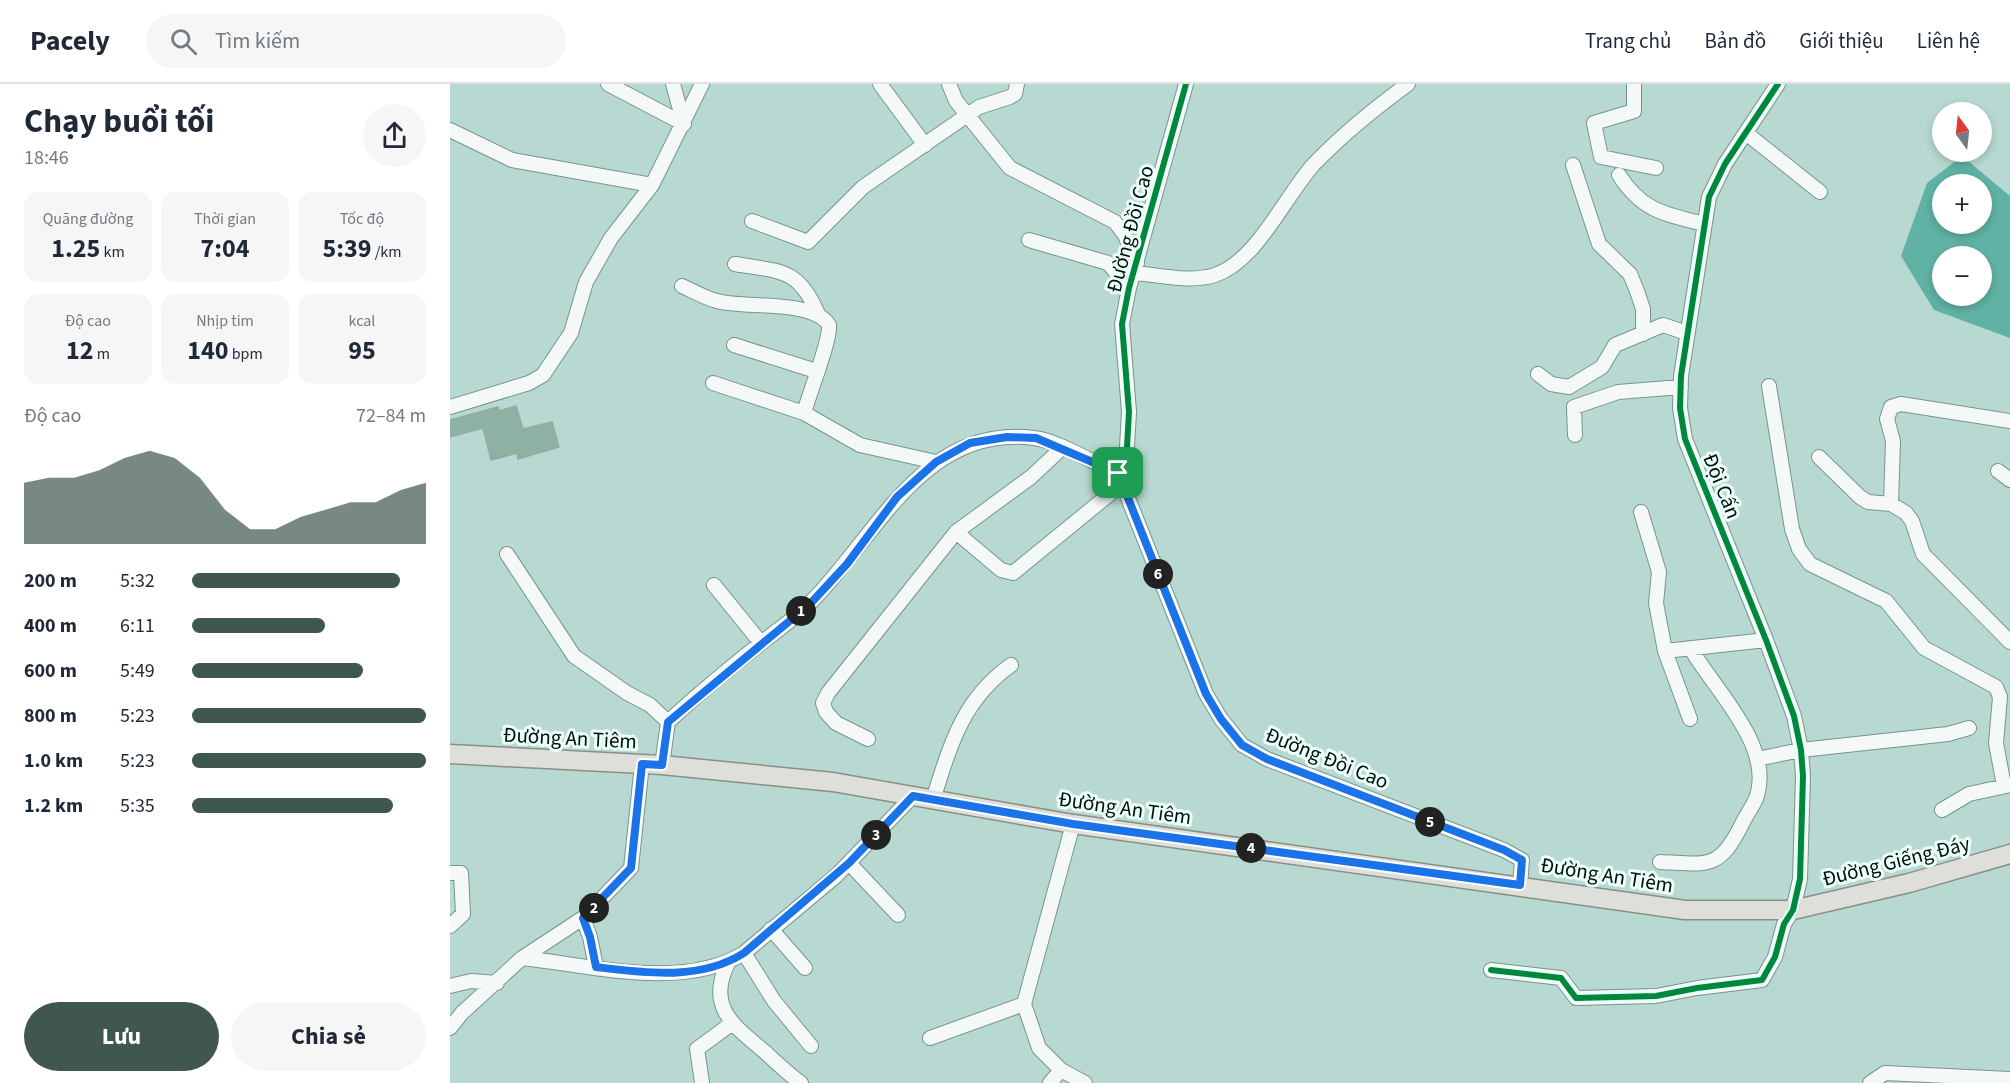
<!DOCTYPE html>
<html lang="vi">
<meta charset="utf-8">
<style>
:root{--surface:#fff;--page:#f6f6f7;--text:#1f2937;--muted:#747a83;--line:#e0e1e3;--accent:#405651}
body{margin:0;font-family:"Source Sans 3",sans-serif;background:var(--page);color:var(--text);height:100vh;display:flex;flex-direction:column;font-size:22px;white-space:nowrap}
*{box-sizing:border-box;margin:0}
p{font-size:20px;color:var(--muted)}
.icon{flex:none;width:33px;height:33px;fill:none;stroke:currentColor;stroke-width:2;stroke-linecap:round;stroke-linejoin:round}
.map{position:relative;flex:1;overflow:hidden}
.side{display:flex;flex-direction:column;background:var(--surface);width:450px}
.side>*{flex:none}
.needle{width:39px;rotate:345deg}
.controls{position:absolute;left:1482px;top:18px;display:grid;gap:12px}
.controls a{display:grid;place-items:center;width:60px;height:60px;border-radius:50%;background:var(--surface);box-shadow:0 3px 9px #0003;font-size:30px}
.pin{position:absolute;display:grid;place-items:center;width:51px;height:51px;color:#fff;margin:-26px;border-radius:12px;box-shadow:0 3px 9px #0006}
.km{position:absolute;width:30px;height:30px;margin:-15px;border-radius:50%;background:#222;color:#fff;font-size:16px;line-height:30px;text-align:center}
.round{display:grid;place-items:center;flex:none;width:63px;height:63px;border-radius:32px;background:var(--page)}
.overview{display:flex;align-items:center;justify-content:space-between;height:102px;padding:0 24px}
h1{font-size:33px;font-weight:700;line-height:45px}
.metrics{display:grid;grid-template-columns:repeat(3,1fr);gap:9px;height:102px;padding:6px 24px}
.metrics div{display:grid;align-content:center;border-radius:15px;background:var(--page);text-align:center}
.metrics b{font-size:26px;font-weight:700}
.metrics small{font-size:16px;font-weight:400}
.metrics p{font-size:16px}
.chart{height:168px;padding:12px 24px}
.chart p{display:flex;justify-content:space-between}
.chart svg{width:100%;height:108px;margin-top:6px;fill:var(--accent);opacity:.7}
.action{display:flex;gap:12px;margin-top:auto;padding:12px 24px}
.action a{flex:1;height:69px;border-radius:36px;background:var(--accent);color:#fff;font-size:24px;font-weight:700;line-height:69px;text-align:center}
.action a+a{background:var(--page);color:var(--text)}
ul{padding:0 24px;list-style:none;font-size:20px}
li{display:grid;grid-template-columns:96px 72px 1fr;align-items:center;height:45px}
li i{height:15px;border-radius:8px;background:var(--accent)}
header{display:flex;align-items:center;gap:36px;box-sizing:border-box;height:84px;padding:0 30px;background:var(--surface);border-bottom:2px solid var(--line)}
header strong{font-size:28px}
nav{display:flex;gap:33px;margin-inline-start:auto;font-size:21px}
.search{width:420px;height:54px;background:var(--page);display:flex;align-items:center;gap:15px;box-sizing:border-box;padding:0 21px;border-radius:33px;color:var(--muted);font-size:22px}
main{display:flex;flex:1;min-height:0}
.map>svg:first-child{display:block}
.water{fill:#60b3a4;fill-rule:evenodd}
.building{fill:#8db2a4;stroke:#94aca3;stroke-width:1.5}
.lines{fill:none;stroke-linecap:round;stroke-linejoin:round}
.minor-casing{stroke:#79948e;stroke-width:16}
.major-casing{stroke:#889085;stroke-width:21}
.minor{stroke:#f4f9f8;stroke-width:14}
.major{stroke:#dedfda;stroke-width:18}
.cycleway-casing{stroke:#ecfef9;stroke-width:10}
.cycleway{stroke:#00873e;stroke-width:6}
.route-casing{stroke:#fff;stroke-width:12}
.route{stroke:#1a73e8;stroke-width:8}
.labels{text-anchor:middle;stroke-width:6;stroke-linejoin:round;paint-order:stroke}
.street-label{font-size:21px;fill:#000f0c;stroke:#ecfef9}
</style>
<header>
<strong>Pacely</strong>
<div class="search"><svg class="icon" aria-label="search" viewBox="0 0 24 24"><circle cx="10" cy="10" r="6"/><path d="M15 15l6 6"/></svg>Tìm kiếm</div>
<nav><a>Trang chủ</a><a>Bản đồ</a><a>Giới thiệu</a><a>Liên hệ</a></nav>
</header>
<main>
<section class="side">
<div class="overview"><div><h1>Chạy buổi tối</h1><p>18:46</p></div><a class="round"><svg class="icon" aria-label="share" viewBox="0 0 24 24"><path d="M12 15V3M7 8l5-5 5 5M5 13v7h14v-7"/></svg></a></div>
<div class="metrics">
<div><p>Quãng đường</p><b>1.25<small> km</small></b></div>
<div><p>Thời gian</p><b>7:04</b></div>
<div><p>Tốc độ</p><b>5:39<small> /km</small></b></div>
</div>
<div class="metrics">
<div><p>Độ cao</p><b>12<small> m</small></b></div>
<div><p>Nhịp tim</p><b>140<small> bpm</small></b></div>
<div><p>kcal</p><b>95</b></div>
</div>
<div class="chart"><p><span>Độ cao</span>72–84 m</p>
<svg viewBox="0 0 160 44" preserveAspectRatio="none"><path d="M0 44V19L10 17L20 17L30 14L40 9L50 6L60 9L70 17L80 30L90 38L100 38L110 33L120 30L130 27L140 27L150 22L160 19V44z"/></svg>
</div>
<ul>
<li><b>200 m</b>5:32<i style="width:89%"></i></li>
<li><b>400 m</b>6:11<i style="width:57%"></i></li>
<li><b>600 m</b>5:49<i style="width:73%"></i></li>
<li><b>800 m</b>5:23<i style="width:100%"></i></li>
<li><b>1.0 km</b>5:23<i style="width:100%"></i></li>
<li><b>1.2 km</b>5:35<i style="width:86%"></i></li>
</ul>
<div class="action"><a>Lưu</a><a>Chia sẻ</a></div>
</section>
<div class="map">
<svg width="1560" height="999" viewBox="0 0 1560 999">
<rect width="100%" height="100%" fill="#b7d9d1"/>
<path class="water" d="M1512 72 1560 112V254L1484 226 1451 172 1477 99ZM1492 100H1532V140H1492ZM1492 172H1532V212H1492Z"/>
<path class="building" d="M66 322 73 345 102 338 109 363 68 375 67 369 41 376 33 344 0 353V336L48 323 49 327Z"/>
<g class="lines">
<defs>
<path id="minor" d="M158 0 234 40
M223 0 234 40
M430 0 475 61
M499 0 506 17 560 84 665 138 675 151 687 179
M736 0 679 204 672 240 679 328 676 380 668 389 756 610 771 635 792 661 817 675 1054 766 1072 776 1070 801
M1184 0V27L1144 39 1151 73 1206 84
M0 46 62 76 202 101
M1296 49 1370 108
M1123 81 1149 160 1180 190 1187 207 1193 225V250
M1169 91C1192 127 1214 130 1254 140
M302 137 358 158 413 103 529 23 560 13 565 10 567 0
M579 156 658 179 679 204
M285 180C330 188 348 183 368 230
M684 189C710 191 740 199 765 191 807 177 835 112 864 80 892 51 925 24 958 0
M232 202C243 207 255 214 267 217 294 225 363 215 379 241 381 255 359 310 354 329L410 361 486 378
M284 261 366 287
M1088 290 1101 300 1119 303 1152 283 1165 261 1213 241 1237 249
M263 299 354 329
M1319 302 1342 445 1349 465 1360 480 1436 517 1474 564 1546 603 1550 613 1546 659 1554 702
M0 323 79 299 93 291 121 249 136 198 161 154 202 101 252 0
M1125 351 1124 323 1168 308 1231 303
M1369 373 1410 413 1418 418 1441 420 1456 429 1462 437 1473 470 1560 558
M1548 387 1560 396
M1441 420 1443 357 1437 335 1441 323 1451 320 1560 337
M1191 428 1209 488 1206 519 1215 567 1240 635
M506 448 551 486 563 489 672 400
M57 470 124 572 177 609 200 621 218 638
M264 501 311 559
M1215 567 1316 556
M418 655 386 639 376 628 373 619 378 609 506 448 581 393 612 364
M1307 675 1351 666 1498 650 1519 644
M212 681 218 638C249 609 282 582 315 556 330 544 348 532 361 518 427 452 473 340 584 354 609 357 643 379 668 389
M483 716C500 662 512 616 561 581
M1492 726 1519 710 1560 701
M623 740 574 920 589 964 611 986 635 999
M1210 778C1257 780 1269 787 1292 740 1296 731 1304 721 1307 712 1323 661 1264 605 1241 565
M399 779 448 831
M0 789H11L13 830 0 842
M133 834 140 853 146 883
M321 845 355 884
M294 869 324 917 361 962
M72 874C139 881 233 907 294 869L386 792 463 712
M278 879C256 923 284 942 315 968 327 979 338 990 351 999
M1041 886 1111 894 1126 914 1206 912 1247 904 1312 896 1325 873 1334 840 1343 826 1350 795 1353 692 1351 666 1344 632 1316 556 1235 355 1230 324 1231 292 1259 113 1275 80 1328 0
M0 902 21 897 47 899
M0 944 12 929 72 874 133 834 181 784 192 680
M480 954 574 920
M252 998 247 965 281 940
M600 999 611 986
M1420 999 1435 989 1560 995"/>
<path id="major" d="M0 670 212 681 383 698 623 740 1235 826H1343L1459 799 1560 770"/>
</defs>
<use href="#minor" class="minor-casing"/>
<use href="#major" class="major-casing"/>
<use href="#minor" class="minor"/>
<use href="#major" class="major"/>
<defs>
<path id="cycleway" d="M736 0 679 204 672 240 679 328 676 380 668 389 756 610 771 635 792 661 817 675 1054 766 1072 776 1070 801
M1041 886 1111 894 1126 914 1206 912 1247 904 1312 896 1325 873 1334 840 1343 826 1350 795 1353 692 1351 666 1344 632 1316 556 1235 355 1230 324 1231 292 1259 113 1275 80 1328 0"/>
</defs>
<use href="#cycleway" class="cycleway-casing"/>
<use href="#cycleway" class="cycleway"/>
</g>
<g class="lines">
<defs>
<path id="route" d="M557 353 586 354 668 389 756 610 771 635 792 661 817 675 1054 766 1072 776 1070 801 623 740 463 712 399 779 294 869C250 897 195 889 146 883L140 853 133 834 181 784 192 680 212 681 218 638 360 520 397 480 447 413 486 378 520 359Z"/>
</defs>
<use href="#route" class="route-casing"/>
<use href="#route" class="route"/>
</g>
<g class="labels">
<g class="street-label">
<text transform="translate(680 145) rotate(-75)" y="7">Đường Đồi Cao</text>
<text transform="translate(1272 402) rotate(68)" y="7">Đội Cấn</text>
<text transform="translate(120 654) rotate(3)" y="7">Đường An Tiêm</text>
<text transform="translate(877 674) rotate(22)" y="7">Đường Đồi Cao</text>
<text transform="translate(675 724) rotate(8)" y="7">Đường An Tiêm</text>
<text transform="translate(1446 777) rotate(-14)" y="7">Đường Giếng Đáy</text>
<text transform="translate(1157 791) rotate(9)" y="7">Đường An Tiêm</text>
</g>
</g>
</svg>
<div class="controls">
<a><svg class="needle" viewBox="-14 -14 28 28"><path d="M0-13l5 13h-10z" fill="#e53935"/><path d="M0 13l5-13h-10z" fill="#747a83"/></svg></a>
<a>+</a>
<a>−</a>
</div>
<div class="pin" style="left:668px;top:389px;background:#1e9e55"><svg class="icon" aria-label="arrive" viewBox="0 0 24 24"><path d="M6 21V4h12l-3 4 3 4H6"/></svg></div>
<b class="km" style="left:351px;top:527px">1</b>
<b class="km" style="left:144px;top:824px">2</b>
<b class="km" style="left:426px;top:751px">3</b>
<b class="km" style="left:801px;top:764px">4</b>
<b class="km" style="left:980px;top:738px">5</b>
<b class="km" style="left:708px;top:490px">6</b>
</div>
</main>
